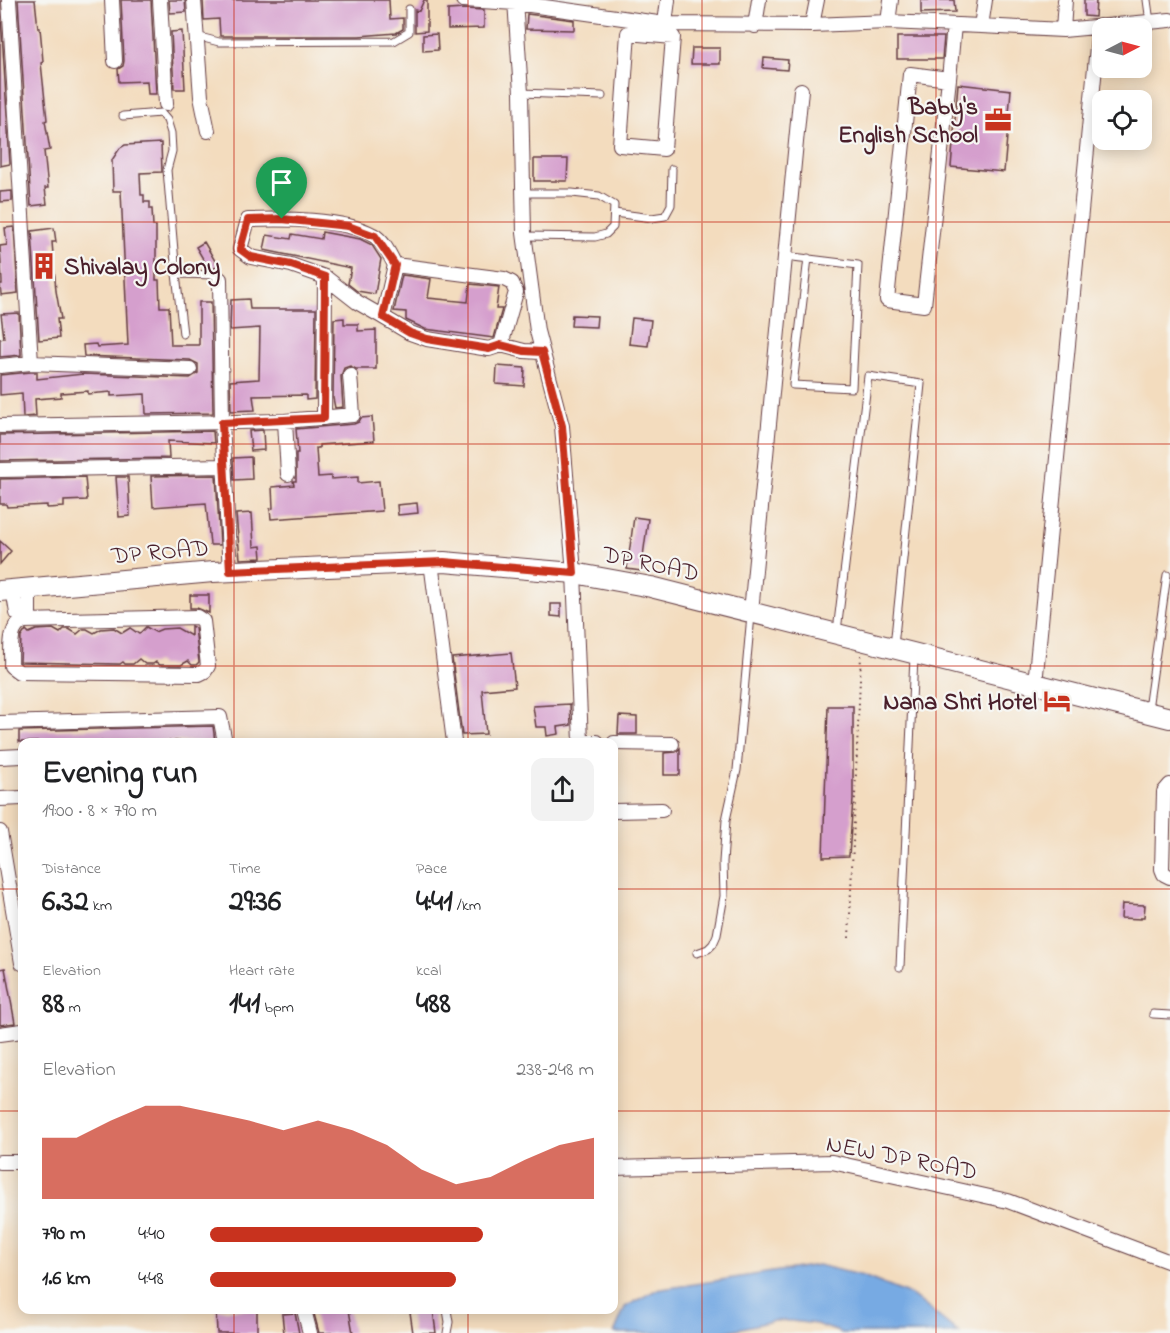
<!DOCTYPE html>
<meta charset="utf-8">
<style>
:root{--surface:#fff;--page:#f2f2f2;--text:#202124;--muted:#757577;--accent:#c8321e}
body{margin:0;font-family:"Indie Flower",sans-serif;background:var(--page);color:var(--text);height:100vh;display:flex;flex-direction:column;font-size:22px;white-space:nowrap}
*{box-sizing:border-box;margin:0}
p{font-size:20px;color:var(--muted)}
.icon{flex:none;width:33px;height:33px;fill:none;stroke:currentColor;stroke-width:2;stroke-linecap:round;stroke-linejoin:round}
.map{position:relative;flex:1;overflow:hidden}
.details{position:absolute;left:18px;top:738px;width:600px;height:576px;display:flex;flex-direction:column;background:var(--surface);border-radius:12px;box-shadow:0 3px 15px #0003}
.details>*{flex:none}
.needle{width:39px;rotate:84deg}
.fabs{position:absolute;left:1092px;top:18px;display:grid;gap:12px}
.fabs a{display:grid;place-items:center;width:60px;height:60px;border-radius:12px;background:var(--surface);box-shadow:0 3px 15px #0003;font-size:30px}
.pin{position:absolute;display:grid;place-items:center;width:51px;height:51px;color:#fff;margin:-62px -26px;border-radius:50% 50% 50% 0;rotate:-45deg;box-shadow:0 0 6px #0007}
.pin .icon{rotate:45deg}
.round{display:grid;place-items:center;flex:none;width:63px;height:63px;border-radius:12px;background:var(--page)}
.summary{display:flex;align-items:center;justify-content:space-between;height:102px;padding:0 24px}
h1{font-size:33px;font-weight:700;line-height:45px}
.figures{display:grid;grid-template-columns:repeat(3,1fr);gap:9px;height:102px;padding:6px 24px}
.figures div{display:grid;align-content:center}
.figures b{font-size:30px;font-weight:700}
.figures small{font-size:16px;font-weight:400}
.figures p{font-size:16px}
.chart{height:168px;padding:12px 24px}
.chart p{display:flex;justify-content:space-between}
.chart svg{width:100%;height:108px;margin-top:6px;fill:var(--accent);opacity:.7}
ul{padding:0 24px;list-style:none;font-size:20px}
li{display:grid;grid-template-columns:96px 72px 1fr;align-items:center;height:45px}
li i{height:15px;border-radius:8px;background:var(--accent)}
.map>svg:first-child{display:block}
.water{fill:#77aae3;stroke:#606487;stroke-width:1.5}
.building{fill:#d59fcd}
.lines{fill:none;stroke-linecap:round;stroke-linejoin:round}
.lane-casing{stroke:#633b41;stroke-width:9}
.street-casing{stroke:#633b41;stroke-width:16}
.secondary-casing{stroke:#633b41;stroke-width:22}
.path{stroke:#633b41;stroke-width:2;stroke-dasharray:1.5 4.5;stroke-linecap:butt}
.lane{stroke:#fff;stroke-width:7}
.street{stroke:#fff;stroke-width:14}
.secondary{stroke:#fff;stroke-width:20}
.route-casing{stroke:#fff;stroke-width:12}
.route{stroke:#c8321e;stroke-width:8}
.grid{fill:none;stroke:#c8321e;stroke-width:1.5;stroke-opacity:0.55}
.labels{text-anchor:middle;stroke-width:4.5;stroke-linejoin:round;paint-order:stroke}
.poi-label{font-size:24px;font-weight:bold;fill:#4a1f2b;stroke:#f6f6f2;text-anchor:end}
.street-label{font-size:24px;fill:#4a1f2b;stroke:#f6f6f2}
</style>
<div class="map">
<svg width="1170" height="1333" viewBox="0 0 1170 1333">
<rect width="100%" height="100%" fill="#f6f6f2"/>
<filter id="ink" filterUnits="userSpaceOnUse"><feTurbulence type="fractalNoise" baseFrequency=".0167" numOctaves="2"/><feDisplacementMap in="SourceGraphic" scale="12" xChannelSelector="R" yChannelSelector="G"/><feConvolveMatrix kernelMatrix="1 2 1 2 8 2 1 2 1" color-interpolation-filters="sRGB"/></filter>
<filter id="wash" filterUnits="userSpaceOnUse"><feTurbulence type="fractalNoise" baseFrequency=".008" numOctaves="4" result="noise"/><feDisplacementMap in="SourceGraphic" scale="24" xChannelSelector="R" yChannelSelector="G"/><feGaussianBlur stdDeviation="1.35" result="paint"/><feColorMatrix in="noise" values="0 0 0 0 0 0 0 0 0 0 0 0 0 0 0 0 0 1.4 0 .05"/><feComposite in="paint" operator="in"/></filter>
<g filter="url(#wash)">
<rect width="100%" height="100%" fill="#f3dcbe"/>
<path class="water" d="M818 1265 863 1276 913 1296 959 1333H842L816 1324 791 1321H772L720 1333H614L625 1307 656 1290Z"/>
<g id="blocks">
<path class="building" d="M0 0 10 164 0 166Z
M18 0H35L38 28H40L42 49 43 62 41 63 47 120 45 121 50 150 44 151 48 188H45L47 204 31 206Z
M121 0H151L156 94H148L147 81 119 82 118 69 123 66 124 61Z
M169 0H185L186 12 170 13Z
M203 0H389L390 19 403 18V29L396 33 359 36H220L219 19 204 20Z
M424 0H427V31L415 32V10L419 11Z
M921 0H954L955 12 921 13Z
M1084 0H1096L1095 17 1084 16Z
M464 9 484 10V28L448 29V10Z
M527 14 574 20V30L526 29Z
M182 31 185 89H174L171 32Z
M437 34 438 50 423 51V35Z
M897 37H944L942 59H897Z
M692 48H720V64H691Z
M764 58 788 60 787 70 763 68Z
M958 84 1011 90 1004 172 951 167Z
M161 143 162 172 140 173 141 195H144V202H150V209H152L153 226H156V280H159L160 307H169L171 345H199V302H211L213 413 146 414 145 394 111 396V392L88 394V391L61 393V397L35 399 36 416 23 417 22 393 0 395V375L31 372H37V379L83 374 190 378 198 373V364L190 360 84 356 83 345 96 344 97 347 128 345 121 191H113L112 160 120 148 125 145Z
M534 159H568L567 181H534Z
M12 191V201L0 202V192Z
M14 227 18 293 1 295 0 284H2L0 246 7 245 5 228Z
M54 228 56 242H52L56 291 61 319H57L59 338 39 340 32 231Z
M322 232 360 239 372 245 381 259 375 294 357 291 348 284 351 268 264 250 267 235 291 239 292 234 321 239Z
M204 242 218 266 213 269H209L196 247Z
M402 275 431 279 428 298 468 302 470 284 499 287 496 309H502L494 338 425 329 406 320V312L394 311Z
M249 299 250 309H316L315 399 306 400V395L253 396 255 410 231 411 230 381 259 379 260 328 230 330 231 300Z
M19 313 21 355 0 357V339L4 338 1 314Z
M572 315 597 316 596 327 571 326Z
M344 318V324H358V331L376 330V369H356L350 366 344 368 341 376 343 407 335 408 333 398 334 319Z
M632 318 651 320 648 346 629 344Z
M497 366 525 368 524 386 496 384Z
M372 417 374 441 319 445V448H316L318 477 331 476V479L358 477V483L379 481 382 511 271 519 270 509 273 508 272 487 294 485 293 481H296V453H298L296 429 354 424 359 422 361 418Z
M263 430 264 450 251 451 249 431Z
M213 431 214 443 168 441 169 458 0 461V435Z
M251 457 252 479 234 480 233 458Z
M216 475 220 545H210L206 503 153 507 151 476Z
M85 477 87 500 64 501V507L47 508V505L7 507 6 504H0V479Z
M116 477H128L130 516 119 517Z
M417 503 418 513 398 515 397 505Z
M252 513 254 547 261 546 262 558 240 559 236 514Z
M634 517 648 519 641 571 627 569Z
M0 541 11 551 0 564Z
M190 595H209V613L197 608H190Z
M551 604H561V617L551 616Z
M191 626 195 628 199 662 196 665H192L188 661 181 665H160L156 662 153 664H145L139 659 133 664H125L123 662 120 664 20 662 21 637 26 630 29 633 36 630 53 629 60 633 64 629H69L77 634 83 629H87L94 633 101 629 114 628 122 633 130 628 139 634 146 627 155 632 162 629 177 628 191 636Z
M511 653 515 687 482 690 486 734 462 735 452 658Z
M570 704 571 725 558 727 559 734 547 736 546 727H536L533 706Z
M828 706H853V799L849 856 823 857Z
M619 716 637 717V734H618Z
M213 726 215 742 172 741 19 742V731Z
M680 748V775H664V753L676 752Z
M1122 904 1145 905 1144 917H1141V919L1121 918Z
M5 968 15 1023 0 1025V969Z
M216 1310H257V1333H217Z
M313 1310H349L353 1333H319Z
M433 1310 436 1333H413L410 1312Z
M295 1313 299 1333H284L282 1314Z"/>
</g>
</g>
<g filter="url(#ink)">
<use href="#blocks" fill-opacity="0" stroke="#633b41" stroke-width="1.5"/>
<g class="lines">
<defs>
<path id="lane" d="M1147 0 1150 22
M196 36 219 42 394 41 409 32V9
M521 93 602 96
M123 116 161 113 167 120 171 133 172 151 167 170 176 274 217 275 220 278
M523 193H572L599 196 614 205 613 227 606 234 595 237 525 236
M614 213 652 218 665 216 671 205 672 169
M785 256 858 265 852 388 793 385 808 258
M176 274 183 334
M837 631 868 376 921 384 894 646
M1148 709 1167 575
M697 953 708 949 713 944 717 935 724 896 723 862 726 820 737 770 751 615
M900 967 914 657
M1153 1014 1170 1015
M447 1310 449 1322 447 1333"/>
<path id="street" d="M9 0 31 363 190 369
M112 0 115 61
M160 0 166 104
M194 0 201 97 208 131
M463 0 516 3 665 24 812 25 888 22 981 26
M515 0 521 93 524 233 537 331 562 426 574 573 581 742
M985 0 981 26 1063 30 1170 20
M888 22 891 0
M812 25 817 0
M755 26 759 0
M1063 30 1065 0
M664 31 668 0
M628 33 673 37 664 149 620 145Z
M949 79 910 74 887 300 924 305 949 79 954 25
M220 279 222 423 230 571
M383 317 410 333 427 339 489 349 501 345 516 292 512 283 504 279 395 265
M501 345 524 351 541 352
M0 366 31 363
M324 418 325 277 291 265 251 257 240 249 248 220C282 219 343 218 373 235 383 240 390 255 395 265L383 317 357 302 325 277
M285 421 288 474
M0 426 285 421 353 415 350 375
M0 470 225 466
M431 562 454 742
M13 590 17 613 23 615
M751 612 801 90
M23 615 29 612V588
M197 617 203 621 208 666 205 671 199 674 19 672 11 666C12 650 7 628 24 621Z
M1035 684 1099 26
M0 723 220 717 225 742H224
M581 742H597
M614 743 672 744
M0 757 22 756
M1170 785 1164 792 1162 869 1164 874 1170 877
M0 799 22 798
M614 811 662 810
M0 832 22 963
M0 1034 22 1031
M0 1162H22
M614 1168 832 1162 1008 1201 1170 1262
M304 1310 310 1333"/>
<path id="secondary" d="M0 591 213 572 444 562 574 573 651 587 1170 718"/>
</defs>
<use href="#lane" class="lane-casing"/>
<use href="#street" class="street-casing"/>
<use href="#secondary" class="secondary-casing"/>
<path class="path" d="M849 938 861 655"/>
<use href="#lane" class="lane"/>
<use href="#street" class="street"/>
<use href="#secondary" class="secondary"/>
</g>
</g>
<g class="lines" filter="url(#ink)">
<defs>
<path id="route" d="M282 219 348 226 375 236 395 265 383 317 410 333 427 339 489 349 501 345 524 351 542 352 562 426 574 573 444 562 230 571 222 423 324 418 325 277 291 265 251 257 240 249 248 220Z"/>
</defs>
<use href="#route" class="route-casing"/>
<use href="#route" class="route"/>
</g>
<path class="grid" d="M234 0V742M468 0V742M702 0V1333M936 0V1333M0 222H1170M0 444H1170M0 666H1170M0 889H22M614 889H1170M0 1111H22M614 1111H1170M234 1310V1333M468 1310V1333"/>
<defs>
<symbol id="office-bare" viewBox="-9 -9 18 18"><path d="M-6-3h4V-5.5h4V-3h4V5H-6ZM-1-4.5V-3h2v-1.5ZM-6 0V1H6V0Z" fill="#c8321e" stroke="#f6f6f2" stroke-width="2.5" paint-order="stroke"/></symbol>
<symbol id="building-bare" viewBox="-9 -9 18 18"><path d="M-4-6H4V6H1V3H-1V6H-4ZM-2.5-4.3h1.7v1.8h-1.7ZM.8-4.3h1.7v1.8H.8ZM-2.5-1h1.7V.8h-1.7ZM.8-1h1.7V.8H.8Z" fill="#c8321e" stroke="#f6f6f2" stroke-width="2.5" paint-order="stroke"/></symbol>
<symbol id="hotel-bare" viewBox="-9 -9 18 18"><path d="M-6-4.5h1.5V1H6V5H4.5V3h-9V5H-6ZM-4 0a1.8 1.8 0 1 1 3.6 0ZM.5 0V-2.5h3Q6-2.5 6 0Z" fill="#c8321e" stroke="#f6f6f2" stroke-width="2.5" paint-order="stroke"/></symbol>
</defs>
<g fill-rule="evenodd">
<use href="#office-bare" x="979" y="101" width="38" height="38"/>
<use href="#building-bare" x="25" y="247" width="38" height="38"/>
<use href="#hotel-bare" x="1038" y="682" width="38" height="38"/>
</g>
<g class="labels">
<g class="poi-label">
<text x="978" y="114">Baby's<tspan x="978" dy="28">English School</tspan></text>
<text x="64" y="274" text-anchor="start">Shivalay Colony</text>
<text x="1037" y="709">Nana Shri Hotel</text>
</g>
<g class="street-label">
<text transform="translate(160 551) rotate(-5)" y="8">DP ROAD</text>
<text transform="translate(651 563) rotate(12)" y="8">DP ROAD</text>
<text transform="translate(902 1157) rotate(11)" y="8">NEW DP ROAD</text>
</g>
</g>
</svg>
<div class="fabs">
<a><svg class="needle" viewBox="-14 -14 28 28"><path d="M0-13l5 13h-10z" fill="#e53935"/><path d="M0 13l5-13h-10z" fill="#757577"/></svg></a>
<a><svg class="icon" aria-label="locate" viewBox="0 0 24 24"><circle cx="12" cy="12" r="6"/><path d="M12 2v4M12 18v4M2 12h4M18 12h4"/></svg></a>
</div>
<div class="pin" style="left:282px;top:219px;background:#1e9e55"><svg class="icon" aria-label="arrive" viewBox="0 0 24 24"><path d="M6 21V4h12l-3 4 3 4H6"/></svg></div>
<section class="details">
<div class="summary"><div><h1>Evening run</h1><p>19:00 · 8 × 790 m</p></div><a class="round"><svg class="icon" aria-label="share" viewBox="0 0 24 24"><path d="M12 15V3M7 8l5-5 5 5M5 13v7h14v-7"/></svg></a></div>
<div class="figures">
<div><p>Distance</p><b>6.32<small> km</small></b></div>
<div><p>Time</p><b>29:36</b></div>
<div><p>Pace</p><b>4:41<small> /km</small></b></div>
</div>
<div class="figures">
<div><p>Elevation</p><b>88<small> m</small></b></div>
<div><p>Heart rate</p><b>141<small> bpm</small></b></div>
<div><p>kcal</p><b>488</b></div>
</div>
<div class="chart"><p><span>Elevation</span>238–248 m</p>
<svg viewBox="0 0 160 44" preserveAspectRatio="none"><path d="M0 44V19L10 19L20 12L30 6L40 6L50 9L60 12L70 16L80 12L90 16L100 22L110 32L120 38L130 35L140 28L150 22L160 19V44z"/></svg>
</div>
<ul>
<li><b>790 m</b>4:40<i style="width:71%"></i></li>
<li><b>1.6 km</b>4:48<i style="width:64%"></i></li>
</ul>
</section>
</div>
